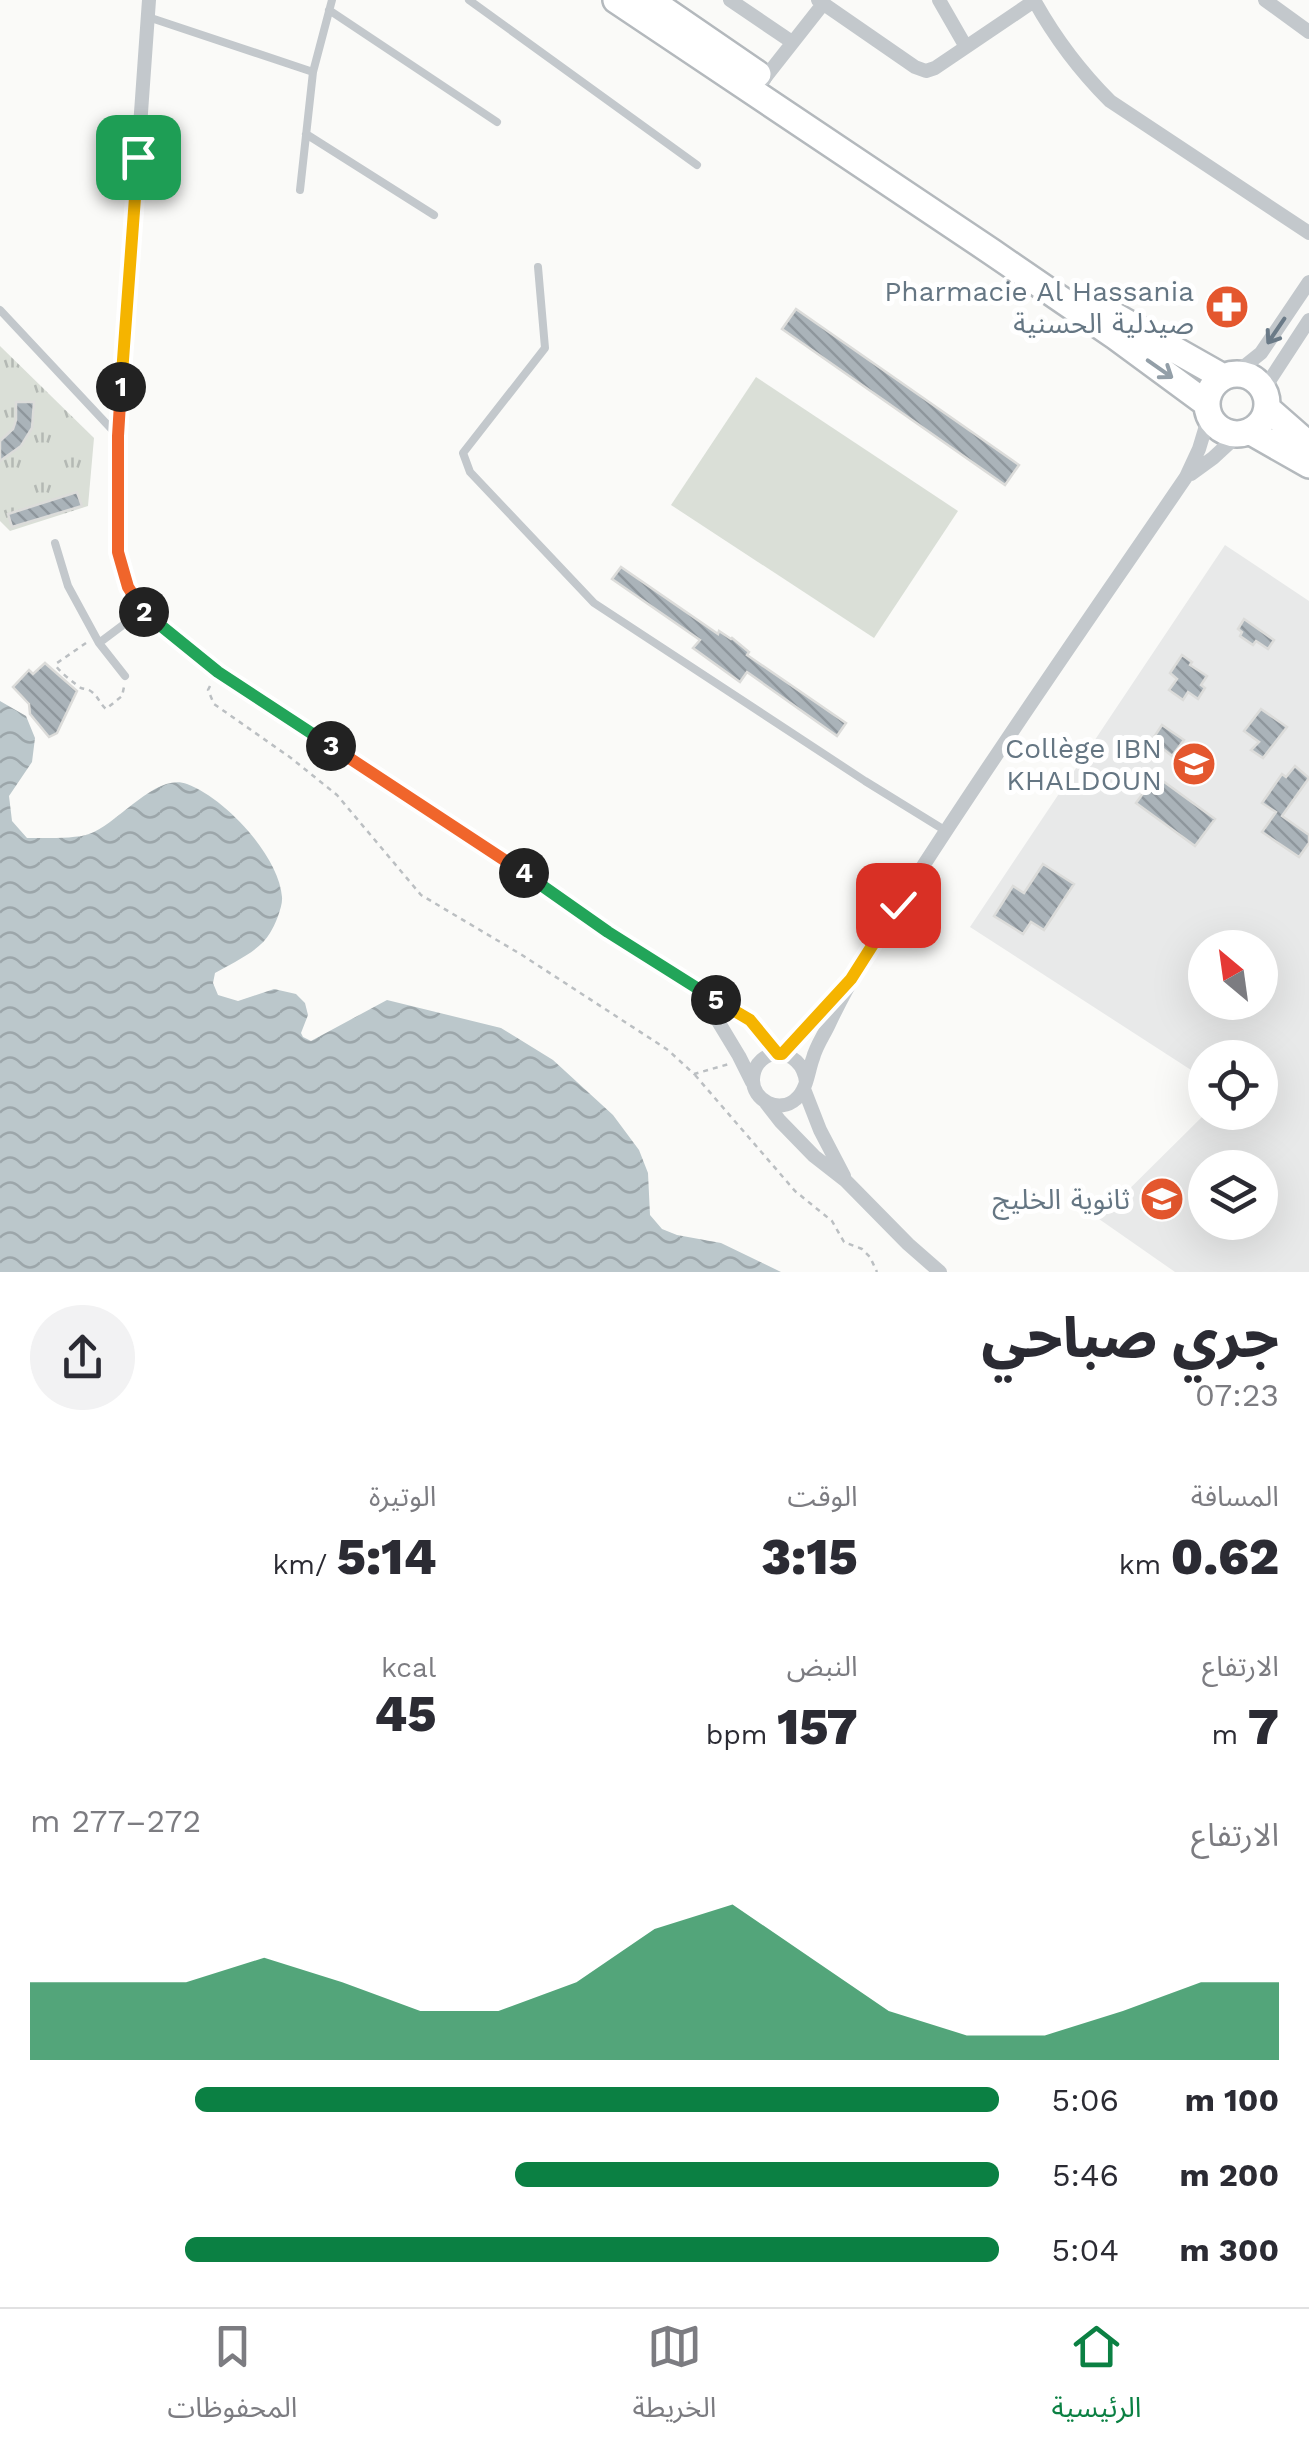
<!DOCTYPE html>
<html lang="ar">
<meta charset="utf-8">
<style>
:root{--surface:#fff;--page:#f2f2f3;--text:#2b2b33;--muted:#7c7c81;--line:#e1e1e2;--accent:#0b8043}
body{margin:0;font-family:"Work Sans","Noto Sans Arabic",sans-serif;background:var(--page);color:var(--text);direction:rtl;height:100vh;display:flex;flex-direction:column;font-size:38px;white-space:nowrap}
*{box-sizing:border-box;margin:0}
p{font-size:32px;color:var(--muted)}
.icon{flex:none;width:55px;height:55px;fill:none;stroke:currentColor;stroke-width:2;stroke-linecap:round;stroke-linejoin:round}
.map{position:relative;height:1272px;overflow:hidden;direction:ltr}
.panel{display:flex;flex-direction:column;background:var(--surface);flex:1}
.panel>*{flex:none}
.needle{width:65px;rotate:331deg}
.fabs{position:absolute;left:1188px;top:930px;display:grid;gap:20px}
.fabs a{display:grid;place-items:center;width:90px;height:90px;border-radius:50%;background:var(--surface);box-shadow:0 10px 40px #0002;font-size:50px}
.pin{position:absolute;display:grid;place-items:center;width:85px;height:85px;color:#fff;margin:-42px;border-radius:20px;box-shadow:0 5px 15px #0006}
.km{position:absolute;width:50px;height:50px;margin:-25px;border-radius:50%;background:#222;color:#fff;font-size:28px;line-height:50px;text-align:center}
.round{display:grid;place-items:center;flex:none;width:105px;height:105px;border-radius:52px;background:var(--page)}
.overview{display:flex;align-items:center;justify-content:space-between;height:170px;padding:0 30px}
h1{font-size:55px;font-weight:800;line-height:75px}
.metrics{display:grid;grid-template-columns:repeat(3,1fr);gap:15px;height:170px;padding:10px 30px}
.metrics div{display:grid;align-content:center}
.metrics b{font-size:50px;font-weight:800}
.metrics small{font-size:28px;font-weight:400}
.metrics p{font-size:28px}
.chart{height:280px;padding:20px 30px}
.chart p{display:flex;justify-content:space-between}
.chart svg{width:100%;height:180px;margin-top:10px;fill:var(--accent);opacity:.7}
ul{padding:0 30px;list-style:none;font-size:32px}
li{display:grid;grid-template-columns:160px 120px 1fr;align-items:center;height:75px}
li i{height:25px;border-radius:12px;background:var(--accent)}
.dock{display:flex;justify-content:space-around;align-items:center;height:140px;border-top:2px solid var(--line);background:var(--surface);font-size:28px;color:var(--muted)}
.dock a{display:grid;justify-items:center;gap:5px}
.dock .on{color:var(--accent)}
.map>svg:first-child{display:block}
.built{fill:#e8e9e9;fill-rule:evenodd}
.park{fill:url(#park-tufts)}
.pitch{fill:#dadfd7}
.water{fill:url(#water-waves)}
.building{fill:url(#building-back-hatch);stroke:#dcdcda;stroke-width:2.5}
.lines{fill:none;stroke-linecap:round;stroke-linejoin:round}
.highway-casing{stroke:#b4b9bd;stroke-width:30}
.path{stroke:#bbbfc2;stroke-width:2.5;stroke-dasharray:5 5;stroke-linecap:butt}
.lane{stroke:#c3c8cc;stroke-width:8}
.street{stroke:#c3c8cc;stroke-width:14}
.highway{stroke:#fff;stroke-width:25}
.oneway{stroke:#6a7a87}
.oneway2{stroke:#939fa8}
.split-1-casing{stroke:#fff;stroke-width:20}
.split-2-casing{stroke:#fff;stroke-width:20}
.split-3-casing{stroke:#fff;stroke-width:20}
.split-4-casing{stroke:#fff;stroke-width:20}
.split-5-casing{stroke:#fff;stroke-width:20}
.split-6-casing{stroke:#fff;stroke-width:20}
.split-1{stroke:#f5b400;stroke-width:12}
.split-2{stroke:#f0652b;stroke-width:12}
.split-3{stroke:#22a559;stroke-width:12}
.split-4{stroke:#f0652b;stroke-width:12}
.split-5{stroke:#22a559;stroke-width:12}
.split-6{stroke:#f5b400;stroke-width:12}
.labels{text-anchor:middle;stroke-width:10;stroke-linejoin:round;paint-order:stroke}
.poi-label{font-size:28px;fill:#657683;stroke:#fff;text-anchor:end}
</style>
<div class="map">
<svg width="1309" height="1272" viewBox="0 0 1309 1272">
<defs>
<pattern id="park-tufts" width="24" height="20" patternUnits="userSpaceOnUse" patternTransform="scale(2.5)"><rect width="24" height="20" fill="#dadfd7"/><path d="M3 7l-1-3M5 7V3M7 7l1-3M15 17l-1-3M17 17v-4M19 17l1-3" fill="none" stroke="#b4b9b4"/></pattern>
<pattern id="water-waves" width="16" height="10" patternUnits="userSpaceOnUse" patternTransform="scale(2.5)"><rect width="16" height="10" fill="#bbc7cb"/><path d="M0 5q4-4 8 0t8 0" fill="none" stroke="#9ca6aa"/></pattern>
<pattern id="building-back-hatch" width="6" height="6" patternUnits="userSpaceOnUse" patternTransform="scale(2.5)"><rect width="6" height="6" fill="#aab3b9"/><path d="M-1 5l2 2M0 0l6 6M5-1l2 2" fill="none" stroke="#8e969c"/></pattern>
</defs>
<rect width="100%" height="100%" fill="#fafaf8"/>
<path class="built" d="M1225 545 1309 601V1272H1175L1099 1219 1206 1113 1260 1112V1058H1205V1079L970 927ZM1205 948H1260V1002H1205ZM1205 1168H1260V1222H1205Z"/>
<path class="park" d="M0 346 94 438 88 506 10 531 0 521Z"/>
<path class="pitch" d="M756 377 958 511 874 638 671 505Z"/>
<path class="water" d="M0 701 26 716 35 738 32 762 9 796 12 821 27 838C42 838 76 839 89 834 118 824 156 772 187 784 225 798 279 856 282 897 283 906 275 925 270 933 260 951 232 963 215 973L213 983 218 995 238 1001 274 989 296 994 305 1003 308 1015 301 1033 303 1037 311 1041 387 1000 501 1028 553 1060 613 1115 639 1150 648 1173 650 1215 662 1229 677 1235 721 1243 781 1272H0Z"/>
<path class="building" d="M796 309 1019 465 1005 485 782 329Z
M16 402H34L32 428 21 446 0 461V441L13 429 16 420Z
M77 492 82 506 12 527 8 514Z
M621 567 718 634 719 631 731 639 732 638 749 652 747 655 846 723 837 736 747 672 740 682 693 648 700 640 612 579Z
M1244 619 1274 640 1268 649 1256 641 1253 645 1240 636 1242 632 1238 629Z
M1182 655 1192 662 1190 665 1207 676 1201 685 1205 688 1198 699 1188 692 1183 700 1169 690 1177 679 1170 673Z
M45 663 77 691 57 733 49 737 30 714 29 704 13 687 29 670 33 674Z
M1261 709 1287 727 1263 758 1251 750 1259 742 1244 731Z
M1162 725 1184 740 1172 756 1152 740Z
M1295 766 1309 778 1282 816 1309 835V843L1299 857 1262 832 1276 812 1262 803 1282 774 1286 777Z
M1156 776 1215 819 1195 846 1136 803Z
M1043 864 1074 884 1044 930 1031 922 1023 934 994 916 1013 886 1024 893Z"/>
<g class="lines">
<defs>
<path id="highway" d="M616 0 992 252 1116 337 1207 404
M650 0 758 74
M1101 308 1223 377
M1207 404a30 30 0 1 1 60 0a30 30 0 1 1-60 0Z
M1268 409 1309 445
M1251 432 1309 465"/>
</defs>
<use href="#highway" class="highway-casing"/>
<path class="path" d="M86 643 57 663 56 666C60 672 75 684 81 688 84 689 87 689 89 690 98 695 99 703 106 709L122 696 124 687
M210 686 208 690 214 704 291 758 337 795 421 895 522 955 668 1050 694 1074 729 1064
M695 1075 795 1191 832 1221 844 1242 862 1249 870 1257 877 1272"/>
<path class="lane" d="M469 0 697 165
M329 10 497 122
M148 17 313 72 332 0
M306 134 434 215
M300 190 313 72
M538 267 545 348 463 453 470 472 594 603 865 781 946 831
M0 310 118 436
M55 543 68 586 99 643
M125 676 99 643 143 610"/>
<path class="street" d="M149 0 118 436V552L128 587 143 610 218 672 474 838 608 932 700 992 737 1010 749 1020 778 1054
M730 0 792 42
M818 0 915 67 926 71 935 68 1034 1
M939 0 966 47
M1034 0C1055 38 1079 70 1110 101L1309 233
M1265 0 1309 32
M764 79 823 4
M1236 373 1261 353 1309 282
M1264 389 1309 320
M1191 474 1213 458 1239 434
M701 993 739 1056 752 1082
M781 1053 840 990
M806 1082C802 1045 755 1045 753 1079 752 1101 780 1114 796 1099 807 1090 808 1071 813 1058 816 1046 824 1035 829 1024 854 971 887 923 918 874 1004 740 1096 609 1186 477L1199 449 1209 416
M804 1089 820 1130 844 1176
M766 1103 780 1121 814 1156 846 1181 908 1244 940 1272"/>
<use href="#highway" class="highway"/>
</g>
<defs><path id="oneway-shaft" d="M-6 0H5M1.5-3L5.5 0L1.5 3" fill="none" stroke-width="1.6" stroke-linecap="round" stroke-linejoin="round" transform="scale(2.5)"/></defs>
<use class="oneway" href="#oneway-shaft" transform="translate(1276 331) rotate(124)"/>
<use class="oneway2" href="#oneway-shaft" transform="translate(1160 369) rotate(35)"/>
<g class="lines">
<defs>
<path id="split-1" d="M121 387 138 157"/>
<path id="split-2" d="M121 387 118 436V552L128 587 144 612"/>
<path id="split-3" d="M144 612 218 672 331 746"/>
<path id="split-4" d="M331 746 524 873"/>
<path id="split-5" d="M524 873 608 932 716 1000"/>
<path id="split-6" d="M716 1000 750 1020 778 1054H782L851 979 898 905"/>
</defs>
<use href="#split-1" class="split-1-casing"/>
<use href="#split-2" class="split-2-casing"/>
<use href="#split-3" class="split-3-casing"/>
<use href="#split-4" class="split-4-casing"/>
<use href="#split-5" class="split-5-casing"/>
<use href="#split-6" class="split-6-casing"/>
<use href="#split-1" class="split-1"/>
<use href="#split-2" class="split-2"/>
<use href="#split-3" class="split-3"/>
<use href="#split-4" class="split-4"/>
<use href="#split-5" class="split-5"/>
<use href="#split-6" class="split-6"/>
</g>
<defs>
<symbol id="pharmacy-disc" viewBox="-11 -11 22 22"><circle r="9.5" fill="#e4572e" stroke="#fff"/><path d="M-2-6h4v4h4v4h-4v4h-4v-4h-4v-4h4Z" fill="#fff"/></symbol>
<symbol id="school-disc" viewBox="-11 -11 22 22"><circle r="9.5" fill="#e4572e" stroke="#fff"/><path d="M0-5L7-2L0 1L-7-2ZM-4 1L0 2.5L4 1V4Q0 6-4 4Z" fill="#fff"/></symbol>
<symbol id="university-disc" viewBox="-11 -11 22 22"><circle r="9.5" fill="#e4572e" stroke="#fff"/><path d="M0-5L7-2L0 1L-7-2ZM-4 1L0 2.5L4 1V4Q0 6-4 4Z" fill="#fff"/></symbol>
</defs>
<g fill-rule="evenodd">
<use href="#pharmacy-disc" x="1202" y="282" width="50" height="50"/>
<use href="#school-disc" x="1169" y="739" width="50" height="50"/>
<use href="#university-disc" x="1137" y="1174" width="50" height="50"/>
</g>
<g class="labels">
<g class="poi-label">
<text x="1194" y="301">Pharmacie Al Hassania<tspan x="1194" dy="32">صيدلية الحسنية</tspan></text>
<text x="1162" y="758">Collège IBN<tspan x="1162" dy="32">KHALDOUN</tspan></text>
<text x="1130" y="1209">ثانوية الخليج</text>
</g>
</g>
</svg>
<div class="fabs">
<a><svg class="needle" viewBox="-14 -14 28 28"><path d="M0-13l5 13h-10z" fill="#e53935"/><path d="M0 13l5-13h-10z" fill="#7c7c81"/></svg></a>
<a><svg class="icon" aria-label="locate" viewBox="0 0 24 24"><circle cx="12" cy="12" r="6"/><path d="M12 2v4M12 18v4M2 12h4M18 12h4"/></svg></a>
<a><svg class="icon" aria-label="layers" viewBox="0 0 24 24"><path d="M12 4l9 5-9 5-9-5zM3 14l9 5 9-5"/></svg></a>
</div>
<div class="pin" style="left:138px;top:157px;background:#1e9e55"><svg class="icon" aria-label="arrive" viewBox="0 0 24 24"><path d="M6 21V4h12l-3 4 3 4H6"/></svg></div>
<div class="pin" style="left:898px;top:905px;background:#d93025"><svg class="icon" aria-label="check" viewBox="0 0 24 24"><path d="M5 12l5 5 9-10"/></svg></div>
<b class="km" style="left:121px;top:387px">1</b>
<b class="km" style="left:144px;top:612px">2</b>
<b class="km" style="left:331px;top:746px">3</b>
<b class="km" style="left:524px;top:873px">4</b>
<b class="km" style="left:716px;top:1000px">5</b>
</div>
<section class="panel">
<div class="overview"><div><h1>جري صباحي</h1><p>07:23</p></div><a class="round"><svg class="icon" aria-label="share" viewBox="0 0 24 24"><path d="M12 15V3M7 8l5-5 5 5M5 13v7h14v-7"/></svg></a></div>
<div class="metrics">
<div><p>المسافة</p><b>0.62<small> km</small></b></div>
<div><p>الوقت</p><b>3:15</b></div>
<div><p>الوتيرة</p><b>5:14<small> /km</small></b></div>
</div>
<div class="metrics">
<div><p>الارتفاع</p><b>7<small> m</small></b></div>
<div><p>النبض</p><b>157<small> bpm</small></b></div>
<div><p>kcal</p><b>45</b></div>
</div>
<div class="chart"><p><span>الارتفاع</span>272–277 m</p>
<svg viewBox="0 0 160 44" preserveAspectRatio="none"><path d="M0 44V25L10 25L20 25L30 19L40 25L50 32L60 32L70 25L80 12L90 6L100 19L110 32L120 38L130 38L140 32L150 25L160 25V44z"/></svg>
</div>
<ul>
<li><b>100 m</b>5:06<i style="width:83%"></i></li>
<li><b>200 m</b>5:46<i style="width:50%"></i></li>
<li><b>300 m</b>5:04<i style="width:84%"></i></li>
</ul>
</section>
<nav class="dock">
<a class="on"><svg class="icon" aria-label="home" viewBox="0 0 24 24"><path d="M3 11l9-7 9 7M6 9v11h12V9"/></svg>الرئيسية</a>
<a><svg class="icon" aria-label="map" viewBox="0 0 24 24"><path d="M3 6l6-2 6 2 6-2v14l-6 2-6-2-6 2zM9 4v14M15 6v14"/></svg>الخريطة</a>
<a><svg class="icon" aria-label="saved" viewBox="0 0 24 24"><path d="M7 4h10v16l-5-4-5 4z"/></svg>المحفوظات</a>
</nav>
